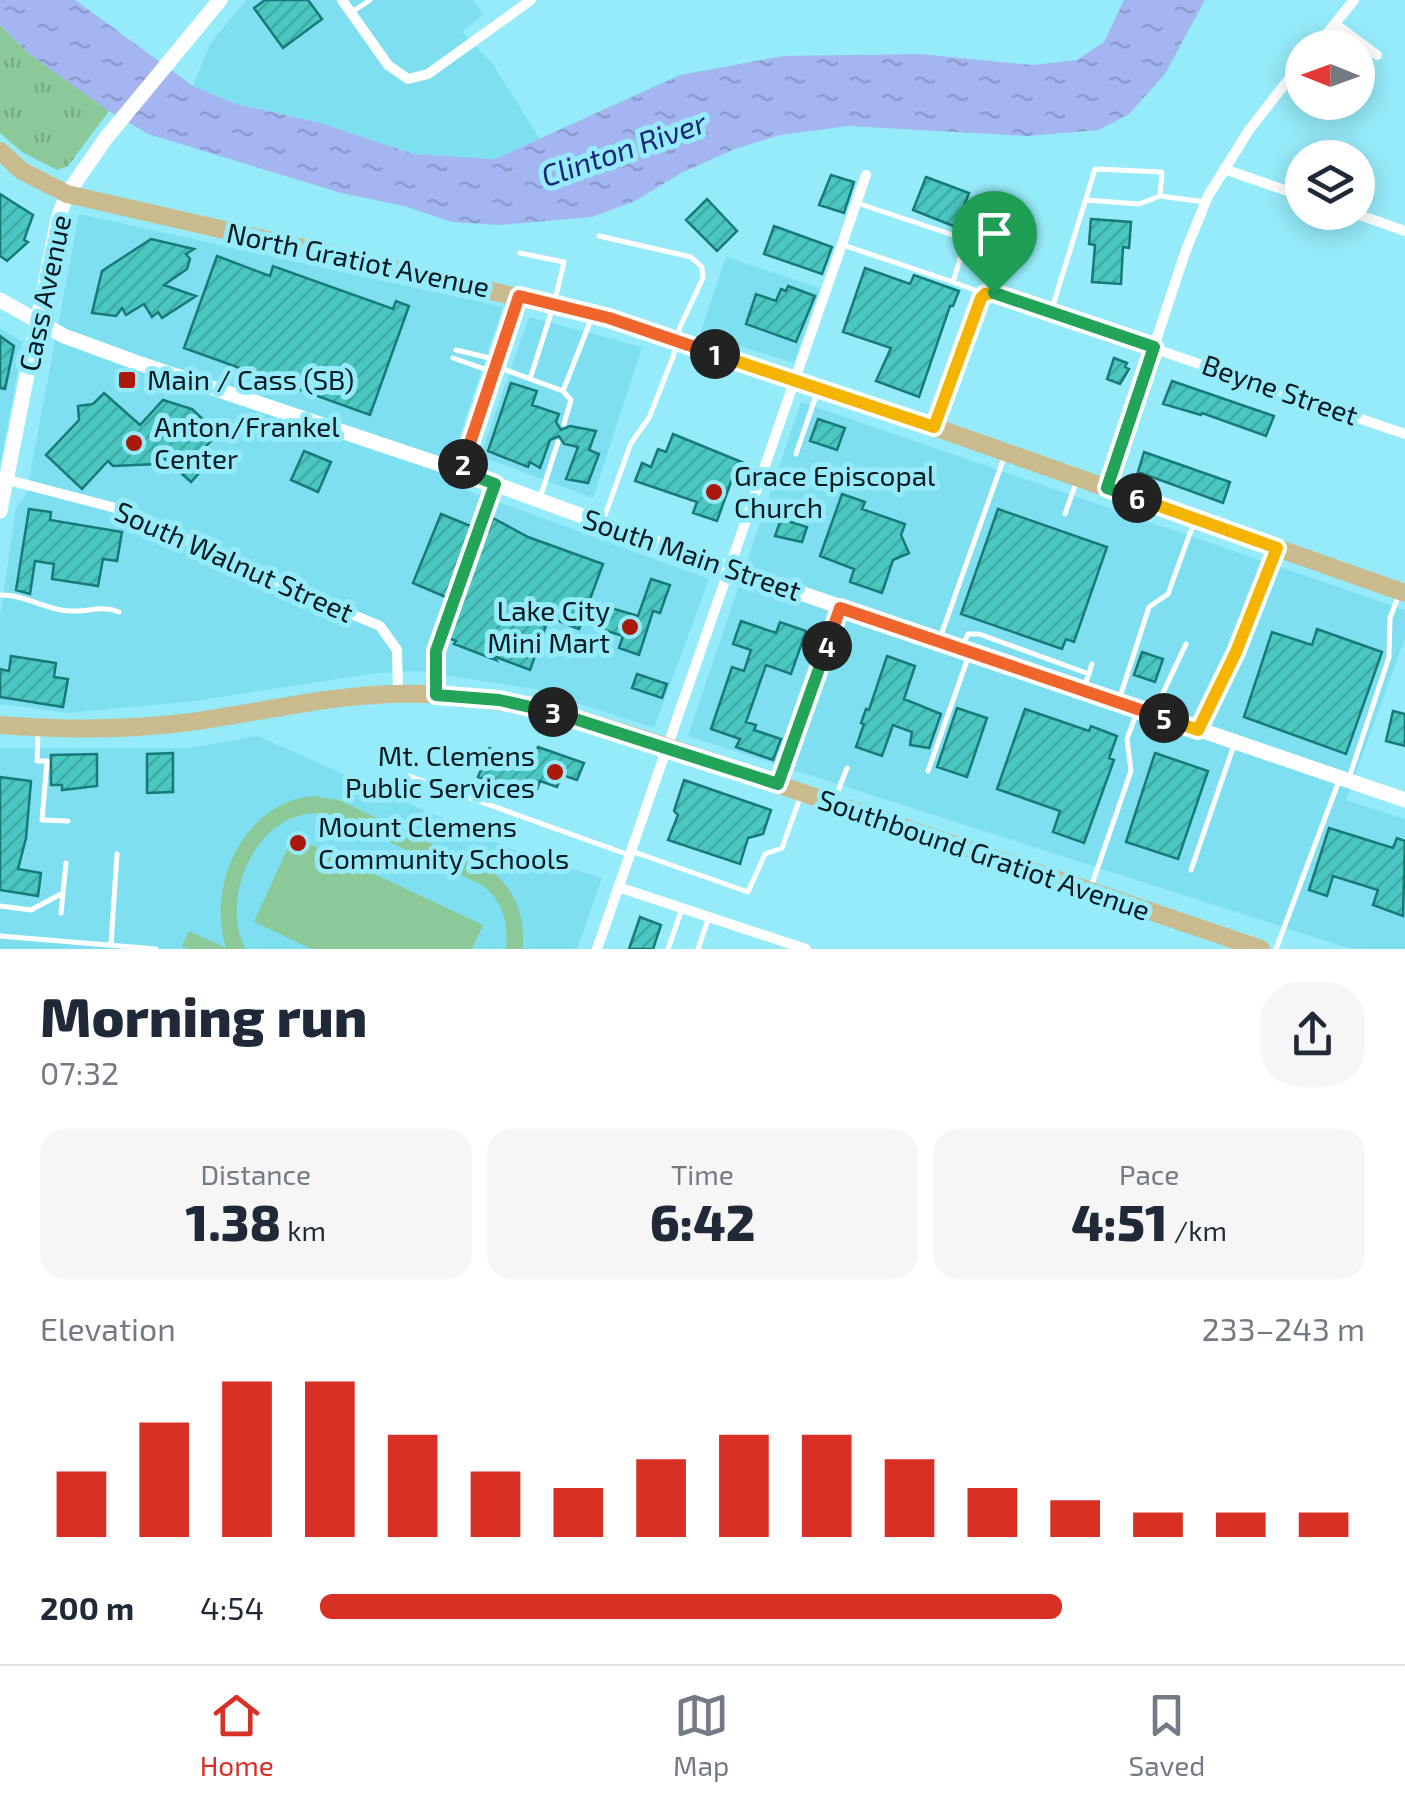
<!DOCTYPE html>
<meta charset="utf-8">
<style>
:root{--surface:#fff;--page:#f6f6f7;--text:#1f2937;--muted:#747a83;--line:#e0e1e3;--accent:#d93025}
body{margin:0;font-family:"Exo 2",sans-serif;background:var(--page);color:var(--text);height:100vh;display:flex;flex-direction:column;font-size:38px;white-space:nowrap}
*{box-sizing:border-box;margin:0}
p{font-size:32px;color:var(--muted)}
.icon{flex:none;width:55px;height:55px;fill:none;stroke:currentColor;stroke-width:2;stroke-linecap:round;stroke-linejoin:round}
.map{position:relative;height:949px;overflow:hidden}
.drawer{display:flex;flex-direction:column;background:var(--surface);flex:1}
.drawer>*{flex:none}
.needle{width:65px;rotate:271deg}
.fabs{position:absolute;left:1285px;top:30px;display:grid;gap:20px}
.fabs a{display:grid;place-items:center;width:90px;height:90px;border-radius:50%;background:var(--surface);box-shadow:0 5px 25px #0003;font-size:50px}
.pin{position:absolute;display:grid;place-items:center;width:85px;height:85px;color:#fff;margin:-102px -42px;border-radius:50% 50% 50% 0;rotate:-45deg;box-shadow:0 0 10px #0007}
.pin .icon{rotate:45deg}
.km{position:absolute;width:50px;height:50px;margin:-25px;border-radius:50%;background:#222;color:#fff;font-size:28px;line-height:50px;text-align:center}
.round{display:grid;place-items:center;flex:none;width:105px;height:105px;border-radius:40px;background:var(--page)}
.headline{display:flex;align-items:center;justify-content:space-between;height:170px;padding:0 40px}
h1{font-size:55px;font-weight:800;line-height:75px}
.stats{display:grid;grid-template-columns:repeat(3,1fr);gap:15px;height:170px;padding:10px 40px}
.stats div{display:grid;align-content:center;border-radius:25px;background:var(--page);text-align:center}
.stats b{font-size:50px;font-weight:800}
.stats small{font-size:28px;font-weight:400}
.stats p{font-size:28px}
.chart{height:280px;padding:20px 40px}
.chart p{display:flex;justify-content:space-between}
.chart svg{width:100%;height:180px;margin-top:10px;stroke:var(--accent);stroke-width:6}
ul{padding:0 40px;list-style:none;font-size:32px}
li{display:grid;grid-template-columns:160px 120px 1fr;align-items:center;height:75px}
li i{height:25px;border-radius:12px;background:var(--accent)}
.tabs{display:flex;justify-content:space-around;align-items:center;height:140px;border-top:2px solid var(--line);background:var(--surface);font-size:28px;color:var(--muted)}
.tabs a{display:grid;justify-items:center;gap:5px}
.tabs .active{color:var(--accent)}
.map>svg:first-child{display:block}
.built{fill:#7edff0}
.grass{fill:url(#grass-tufts)}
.garden{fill:#8bc998}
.water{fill:url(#water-ripples)}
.building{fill:url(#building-hatch);stroke:#187a76;stroke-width:2.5}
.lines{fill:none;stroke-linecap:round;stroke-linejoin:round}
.lane{stroke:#fff;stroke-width:5}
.street{stroke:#fff;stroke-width:10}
.secondary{stroke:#fff;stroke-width:15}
.primary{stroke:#cabb8e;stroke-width:18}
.split-1-casing{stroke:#fff;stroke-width:20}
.split-2-casing{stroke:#fff;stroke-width:20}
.split-3-casing{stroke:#fff;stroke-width:20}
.split-4-casing{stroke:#fff;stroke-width:20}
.split-5-casing{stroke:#fff;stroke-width:20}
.split-6-casing{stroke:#fff;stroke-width:20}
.split-7-casing{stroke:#fff;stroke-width:20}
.split-1{stroke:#f5b400;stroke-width:12}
.split-2{stroke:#f0652b;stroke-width:12}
.split-3{stroke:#22a559;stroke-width:12}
.split-4{stroke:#22a559;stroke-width:12}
.split-5{stroke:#f0652b;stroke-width:12}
.split-6{stroke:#f5b400;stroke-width:12}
.split-7{stroke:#22a559;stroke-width:12}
.poi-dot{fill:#aa190b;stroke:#96ebfa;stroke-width:4}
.labels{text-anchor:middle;stroke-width:10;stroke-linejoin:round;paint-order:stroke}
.street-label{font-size:28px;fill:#011a1f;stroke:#96ebfa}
.poi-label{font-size:28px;fill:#011a1f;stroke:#96ebfa;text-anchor:start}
.water-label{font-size:30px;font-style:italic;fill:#1a2678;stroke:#96ebfa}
</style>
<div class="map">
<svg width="1405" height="949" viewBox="0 0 1405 949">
<defs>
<pattern id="grass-tufts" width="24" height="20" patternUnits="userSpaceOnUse" patternTransform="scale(2.5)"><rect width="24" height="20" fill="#8bc998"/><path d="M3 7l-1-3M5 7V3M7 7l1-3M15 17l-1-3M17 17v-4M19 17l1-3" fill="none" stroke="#76ac83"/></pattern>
<pattern id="water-ripples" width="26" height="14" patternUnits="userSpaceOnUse" patternTransform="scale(2.5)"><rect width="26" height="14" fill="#a3b6f2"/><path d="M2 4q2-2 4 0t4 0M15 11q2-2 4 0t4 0" fill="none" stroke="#8b9ccf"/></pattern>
<pattern id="building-hatch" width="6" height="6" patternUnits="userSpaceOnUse" patternTransform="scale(2.5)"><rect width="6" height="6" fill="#4ac7c0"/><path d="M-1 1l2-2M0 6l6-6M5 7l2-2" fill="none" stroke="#3faaa5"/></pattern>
</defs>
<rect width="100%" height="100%" fill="#96ebfa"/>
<path class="built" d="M246 0H473L483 15 462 32 492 63 540 139 495 159 413 154 321 123 236 104 193 86 210 44Z
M79 214 503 307 444 482 709 579 654 728 534 689 416 671 377 673 195 701 68 713 0 704V617L16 508 26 495Z
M726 257 820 288 794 363 700 334Z
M529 317 642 347 593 498 480 456Z
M0 328 23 342 0 466Z
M801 402 1405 610V638L1346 800 1405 819V949H1351L688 736Z
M258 736 516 851 602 878 577 949H0V748H189Z"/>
<path class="grass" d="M0 25 28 53 109 111 68 166 57 170 22 152 0 133Z"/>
<path class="garden" d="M313 796 339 800 495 874C518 895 525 919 523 949H506C508 922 504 902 482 885L333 816C265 796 215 895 246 949H188L182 946 189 931 226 948C206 887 243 802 313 796Z
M293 836 483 925 472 949H312L254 922Z"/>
<path class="water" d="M0 0H75L193 86 236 104 321 123 413 154 495 159 680 75 783 56 920 54 1032 65 1077 60 1104 42 1124 0H1205L1165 74 1129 114 1099 130 1027 136 848 126 780 135 735 149 683 172 635 201 592 217 499 225 452 222 404 206 341 193 148 134 107 110 28 53 0 25Z"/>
<path class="building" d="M265 0H308L322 19 283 48 254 8Z
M831 175 854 182 844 213 819 205Z
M926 177 969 193 956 227 913 210Z
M0 194 33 215 24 240 28 242 7 261 0 256Z
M707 199 737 231 717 251 686 220Z
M1091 219 1131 222 1129 248 1123 247 1121 284 1092 282 1095 245 1089 244Z
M774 226 832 247 822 274 764 254Z
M151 239 194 249 186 254 190 259 187 269 164 285 196 296 162 318 158 312 152 317 144 304 126 315 122 308 116 316 92 313 102 271Z
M217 256 270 276 273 266 393 309 396 301 409 306 370 415 184 348Z
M865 268 910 284 914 275 959 291 953 306H950L919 397 876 381 891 348 843 332Z
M788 286 815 296 796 342 746 324 756 294 776 301 781 289 786 291Z
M0 336 14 346 5 389 0 388Z
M1114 358 1127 363 1125 367 1129 369 1120 384 1107 379Z
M1172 381 1274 416 1266 436 1202 413 1201 415 1163 404Z
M511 383 537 391 532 405 559 414 556 422 561 430 570 426 596 431 589 450 599 454 588 483 566 479 578 447 564 444 559 436 550 440 540 468 530 462 528 467 488 451Z
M104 393 140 425 163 400 192 409 218 433 201 452 211 460 191 482 164 458 158 464 113 466 108 461 82 489 46 455 79 420 78 406 93 404Z
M818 419 845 428 837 450 810 441Z
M673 434 744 463 737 481 732 479 717 521 693 513 697 502 635 481 642 463 651 467 658 449 666 452Z
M304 451 331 462 318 492 291 480Z
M1144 452 1230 482 1223 503 1138 472Z
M842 494 865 502 862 509 905 524 901 535 909 553 893 560 882 593 850 582 854 569 820 556Z
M29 509 51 512 50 520 122 532 117 561 103 559 98 586 52 579 54 564 35 561 30 594 16 590Z
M998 509 1107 547 1074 642 1066 639 1062 649 961 614Z
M441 514 473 527 448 598 413 583Z
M493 518 528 537 603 564 579 629 549 617 530 670 493 656 496 660 454 644 456 641 449 638 485 531 488 532Z
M781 519 807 527 802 542 775 536Z
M651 579 670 585 660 613 653 611 639 655 619 648 623 636 601 629 608 607 638 616Z
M741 621 776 633 780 622 806 631 791 674 766 665 746 722 756 725 754 730 781 739 773 760 736 747 740 739 711 729 732 667 744 671 751 650 733 644Z
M1317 629 1382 652 1346 754 1244 717 1272 632 1312 645Z
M1142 652 1163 659 1155 682 1134 675Z
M11 656 56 663 54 677 68 679 63 707 0 697V669L9 671Z
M887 656 915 666 904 699 941 714 929 748 910 745 912 732 893 725 882 756 856 747 864 724 861 723 866 709 869 710Z
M637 674 667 684 662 698 632 688Z
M957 708 987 718 967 777 937 767Z
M1025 709 1089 731 1091 726 1117 736 1109 758 1114 760 1084 843 1053 832 1060 811 997 789Z
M1393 711 1405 714V746L1386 741Z
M538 747 584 763 577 780 562 775 557 787 540 781 534 798 478 777 489 748 532 762Z
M173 753V792L147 793V754Z
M1155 753 1208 771 1178 859 1126 842Z
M97 754V786L62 790V785H51V755Z
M0 777 31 781 26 838 18 869 41 873 38 896 0 890Z
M684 780 771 810 763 834 748 838 740 864 668 840 678 815 674 811Z
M1329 828 1393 848 1397 838 1405 841 1403 916 1373 905 1378 890 1333 876 1327 896 1309 890Z
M640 917 661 925 653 949H629Z"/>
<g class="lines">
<path class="lane" d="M352 12 370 0
M1086 200 1139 204 1160 196
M857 203 962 238 965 243 953 282 985 294
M599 236 691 257 702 267 703 278 680 327 673 357 649 418 631 443 603 521
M843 245 953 282
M520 253 564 262 555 300
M1051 312 1095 169 1162 172 1160 196 1205 202
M456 350 494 359
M453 358 493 372
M495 366 563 391 592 317
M530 379 552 310
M563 391 571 400 564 424
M796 454 818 390
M540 498 558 442
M1065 514 1077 480
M0 595C25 594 47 611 71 611 89 612 102 605 119 612
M940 638 1005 455
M962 647 968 634H979L1089 674
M1084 688 1092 664
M436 691V651L494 487
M1119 700 1149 607 1168 594 1193 525
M1154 712 1186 644
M1199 727 1236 652 1275 554
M38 734 37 761H47L42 820 68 821
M928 771 969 655
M409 776 629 855
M1349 778 1389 657 1390 618 1398 597
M780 779 839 610
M834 801 847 768
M634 852 748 892 765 854 782 848 801 795
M1191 870 1234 745
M1091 887 1131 771 1127 739 1137 712
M0 906 31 910 63 893
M61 913 66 863
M0 936 156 949
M111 944 117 854
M668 949 682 909
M698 949 709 917
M1276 949 1340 778"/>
<path class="street" d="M342 0 388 65 408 79 428 74 531 0
M1335 24 1377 55
M1315 48 1354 0
M1224 169 1302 196
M1351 212 1405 231
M934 427 979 303 985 294 991 293 1405 434
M461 471 518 296
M1 478 131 512 253 573 380 626 397 650 398 693
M1107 488 1186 250 1208 196 1249 130 1302 62
M618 887 806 949
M597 949 866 175"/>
<path class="secondary" d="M0 300 64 336 135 362 454 469 672 549 1405 800
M0 511 58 219 67 194 106 138 220 0"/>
<path class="primary" d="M0 151 22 171 67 194 609 318 934 427 1405 593
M0 725C61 730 121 730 182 723 253 714 322 696 393 694 489 690 578 718 668 747L1261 949"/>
</g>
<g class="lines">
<defs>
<path id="split-1" d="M715 354 934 427 981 298 985 294 994 293"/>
<path id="split-2" d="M463 464 519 296 609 318 715 354"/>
<path id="split-3" d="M463 464 461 471 495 484 436 651V695L499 700 553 712"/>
<path id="split-4" d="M553 712 778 784 827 646"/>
<path id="split-5" d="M827 646 840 608 1164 718"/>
<path id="split-6" d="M1137 498 1277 548 1236 652 1198 730 1164 718"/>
<path id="split-7" d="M994 293 1154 347 1107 488 1137 498"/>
</defs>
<use href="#split-1" class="split-1-casing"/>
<use href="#split-2" class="split-2-casing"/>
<use href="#split-3" class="split-3-casing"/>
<use href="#split-4" class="split-4-casing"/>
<use href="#split-5" class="split-5-casing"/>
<use href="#split-6" class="split-6-casing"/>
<use href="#split-7" class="split-7-casing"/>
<use href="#split-1" class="split-1"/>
<use href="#split-2" class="split-2"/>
<use href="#split-3" class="split-3"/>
<use href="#split-4" class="split-4"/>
<use href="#split-5" class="split-5"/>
<use href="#split-6" class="split-6"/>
<use href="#split-7" class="split-7"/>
</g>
<g class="poi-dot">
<rect x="117" y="370" width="20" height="20" rx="5"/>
<circle cx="134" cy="443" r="10"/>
<circle cx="714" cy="492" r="10"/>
<circle cx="630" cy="627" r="10"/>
<circle cx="555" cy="772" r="10"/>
<circle cx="298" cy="843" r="10"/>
</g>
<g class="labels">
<g class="street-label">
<text transform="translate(358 260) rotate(12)" y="10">North Gratiot Avenue</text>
<text transform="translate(45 293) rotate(-78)" y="10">Cass Avenue</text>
<text transform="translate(1280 390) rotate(19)" y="10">Beyne Street</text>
<text transform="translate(692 555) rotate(19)" y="10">South Main Street</text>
<text transform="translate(234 562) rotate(24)" y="10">South Walnut Street</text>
<text transform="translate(984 855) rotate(19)" y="10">Southbound Gratiot Avenue</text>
</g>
<g class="poi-label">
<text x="147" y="390">Main / Cass (SB)</text>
<text x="154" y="437">Anton/Frankel<tspan x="154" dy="32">Center</tspan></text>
<text x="734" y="486">Grace Episcopal<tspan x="734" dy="32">Church</tspan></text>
<text x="610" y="621" text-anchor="end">Lake City<tspan x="610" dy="32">Mini Mart</tspan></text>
<text x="535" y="766" text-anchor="end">Mt. Clemens<tspan x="535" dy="32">Public Services</tspan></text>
<text x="318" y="837">Mount Clemens<tspan x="318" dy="32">Community Schools</tspan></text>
</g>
<g class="water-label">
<text transform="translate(624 150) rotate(-19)" y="10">Clinton River</text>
</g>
</g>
</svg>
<div class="fabs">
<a><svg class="needle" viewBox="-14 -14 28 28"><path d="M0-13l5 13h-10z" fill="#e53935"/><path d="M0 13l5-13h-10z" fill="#747a83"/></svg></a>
<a><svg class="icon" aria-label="layers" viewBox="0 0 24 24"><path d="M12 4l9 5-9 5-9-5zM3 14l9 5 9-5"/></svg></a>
</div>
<div class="pin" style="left:994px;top:293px;background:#1e9e55"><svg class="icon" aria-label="arrive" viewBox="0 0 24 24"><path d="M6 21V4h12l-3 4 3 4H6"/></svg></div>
<b class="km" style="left:715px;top:354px">1</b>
<b class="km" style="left:463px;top:464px">2</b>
<b class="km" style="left:553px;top:712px">3</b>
<b class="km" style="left:827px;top:646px">4</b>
<b class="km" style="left:1164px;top:718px">5</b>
<b class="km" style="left:1137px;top:498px">6</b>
</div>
<section class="drawer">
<div class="headline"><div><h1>Morning run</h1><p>07:32</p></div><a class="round"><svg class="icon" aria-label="share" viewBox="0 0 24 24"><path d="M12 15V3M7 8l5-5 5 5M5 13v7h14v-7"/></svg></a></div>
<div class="stats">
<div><p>Distance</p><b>1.38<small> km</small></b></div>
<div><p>Time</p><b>6:42</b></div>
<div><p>Pace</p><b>4:51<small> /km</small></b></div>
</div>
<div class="chart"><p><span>Elevation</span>233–243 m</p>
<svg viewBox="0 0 160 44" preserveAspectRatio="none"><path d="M5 44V28M15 44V16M25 44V6M35 44V6M45 44V19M55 44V28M65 44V32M75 44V25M85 44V19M95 44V19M105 44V25M115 44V32M125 44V35M135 44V38M145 44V38M155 44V38"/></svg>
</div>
<ul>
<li><b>200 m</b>4:54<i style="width:71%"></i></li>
</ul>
</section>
<nav class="tabs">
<a class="active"><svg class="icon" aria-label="home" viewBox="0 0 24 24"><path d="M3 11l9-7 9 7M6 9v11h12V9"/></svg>Home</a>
<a><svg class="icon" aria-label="map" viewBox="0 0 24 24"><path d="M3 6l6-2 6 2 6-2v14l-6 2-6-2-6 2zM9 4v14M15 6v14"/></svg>Map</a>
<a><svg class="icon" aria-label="saved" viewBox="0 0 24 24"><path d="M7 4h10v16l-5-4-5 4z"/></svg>Saved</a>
</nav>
